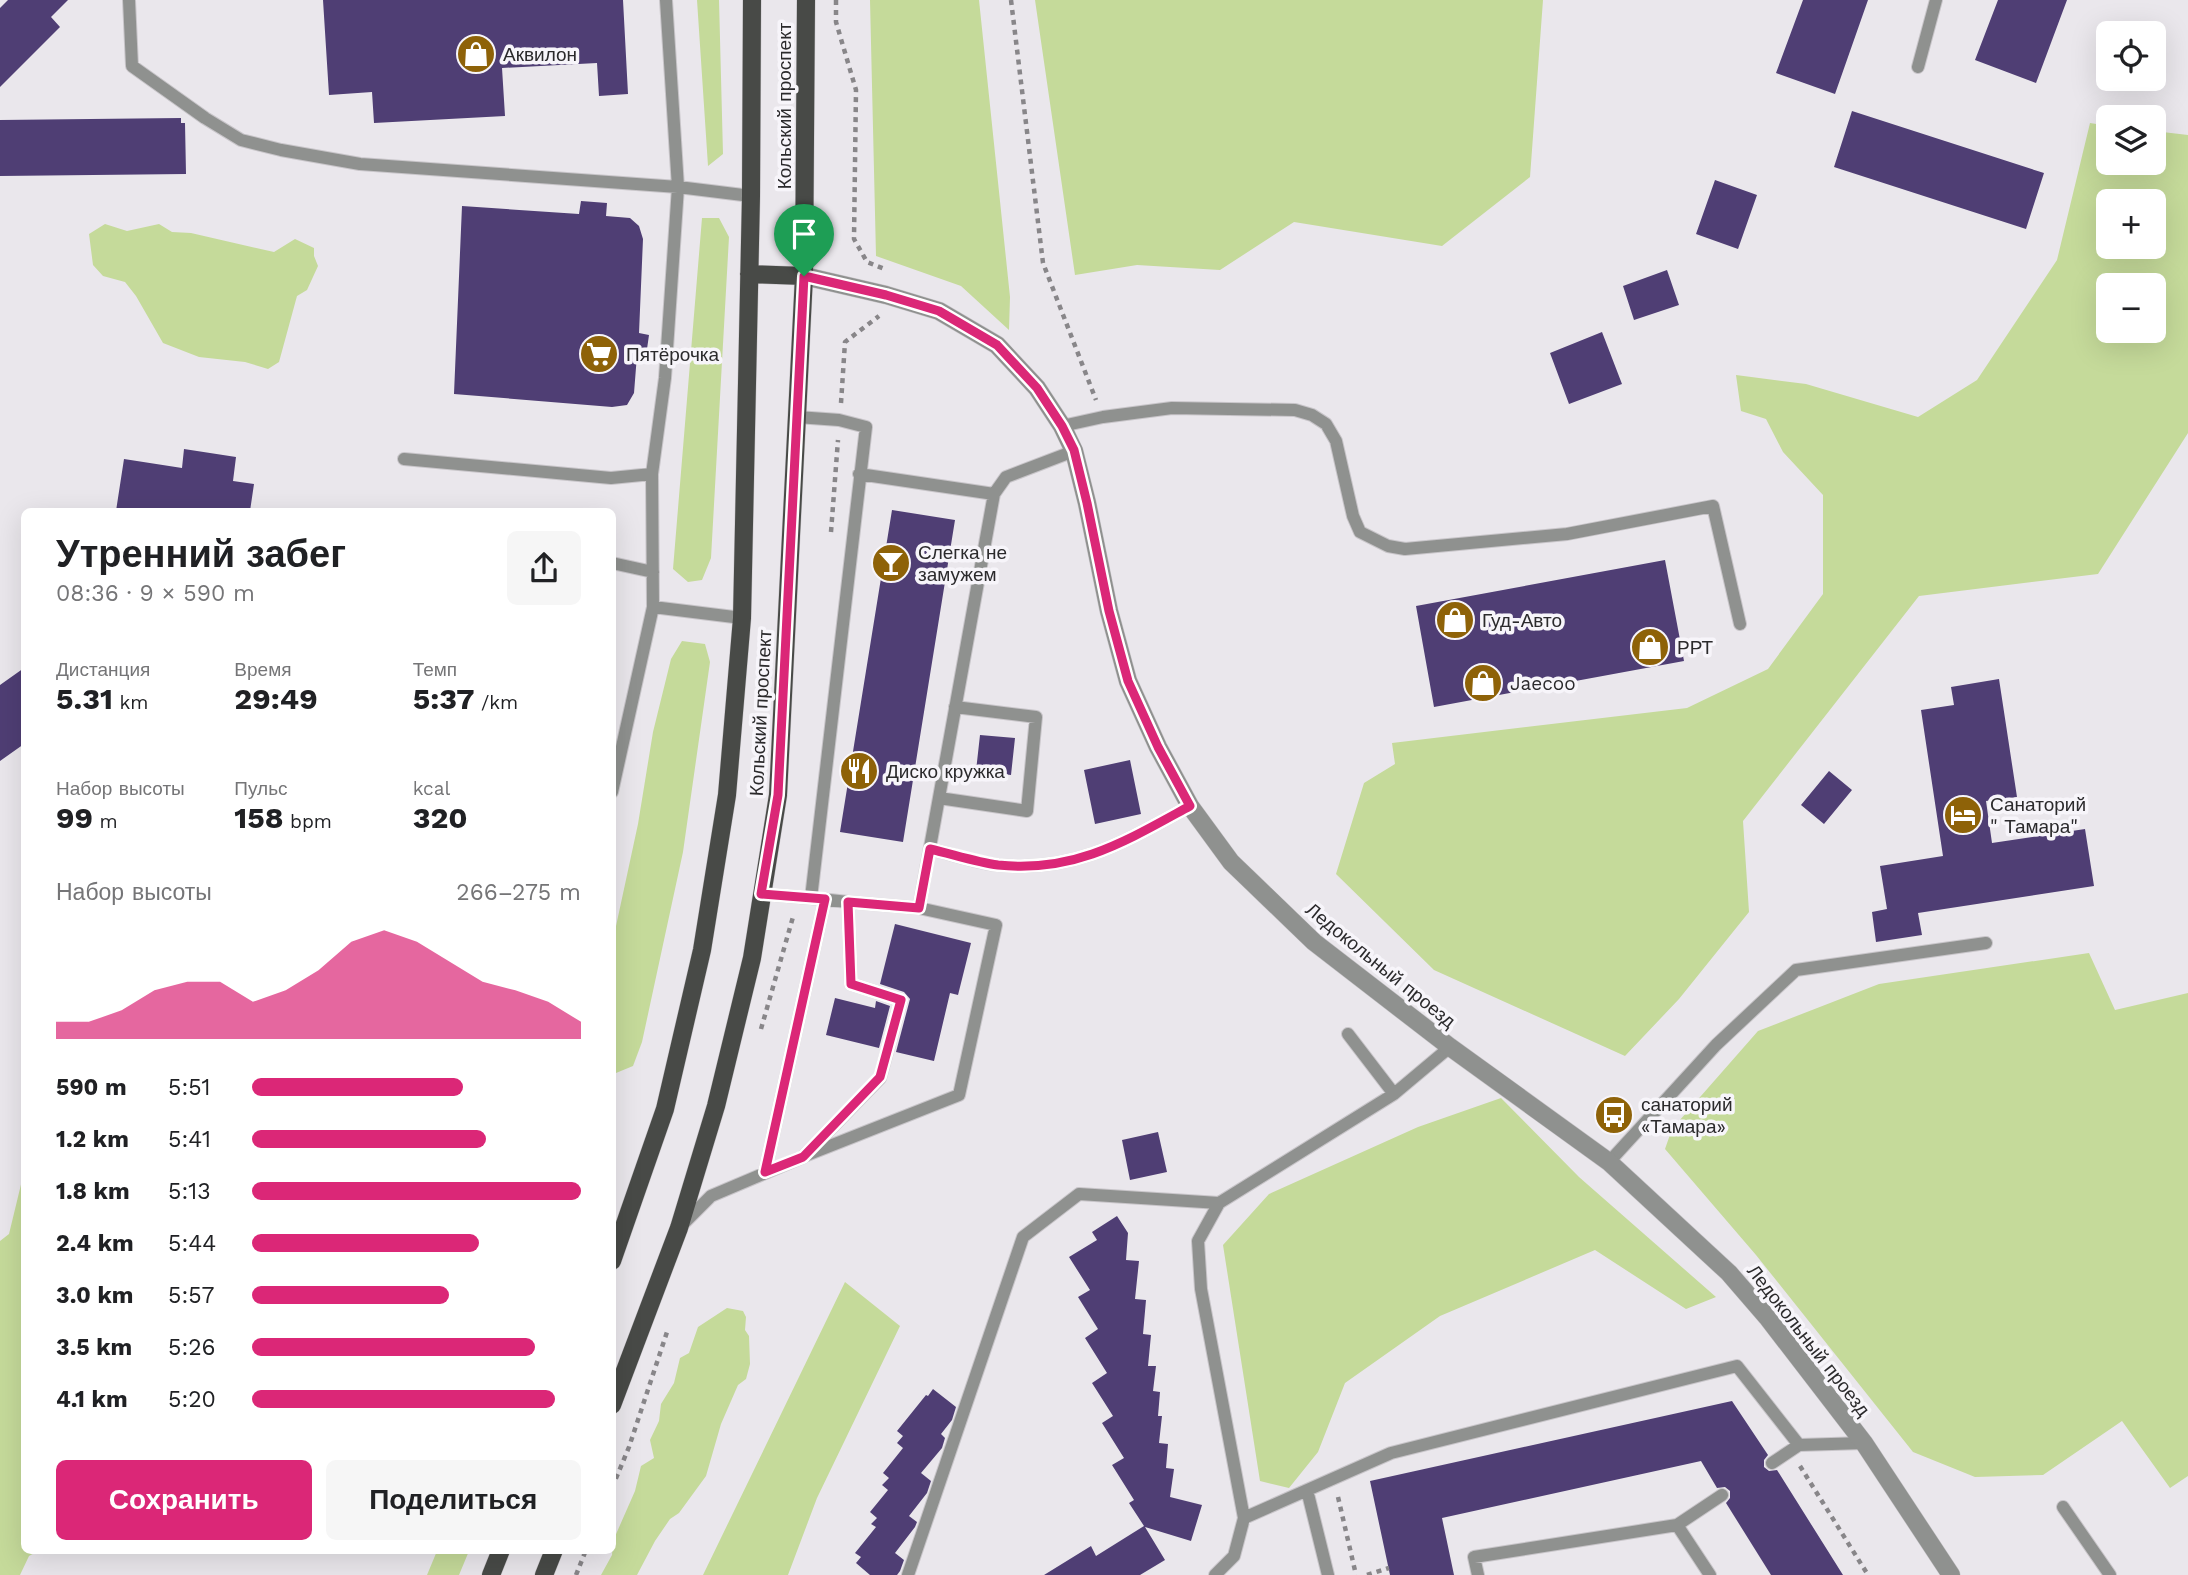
<!DOCTYPE html>
<html lang="ru">
<meta charset="utf-8">
<style>
:root{--surface:#fff;--page:#f6f6f6;--text:#202124;--muted:#757577;--accent:#db2777}
body{margin:0;font-family:"Work Sans",sans-serif;background:var(--page);color:var(--text);height:100vh;display:flex;flex-direction:column;font-size:26px;white-space:nowrap}
*{box-sizing:border-box;margin:0}
p{font-size:23px;color:var(--muted)}
.icon{flex:none;width:38px;height:38px;fill:none;stroke:currentColor;stroke-width:2;stroke-linecap:round;stroke-linejoin:round}
.map{position:relative;flex:1;overflow:hidden}
.details{position:absolute;left:21px;top:508px;width:595px;height:1046px;display:flex;flex-direction:column;background:var(--surface);border-radius:10px;box-shadow:0 7px 28px #0002}
.details>*{flex:none}
.fabs{position:absolute;left:2096px;top:21px;display:grid;gap:14px}
.fabs a{display:grid;place-items:center;width:70px;height:70px;border-radius:10px;background:var(--surface);box-shadow:0 7px 28px #0002;font-size:35px}
.pin{position:absolute;display:grid;place-items:center;width:60px;height:60px;color:#fff;margin:-72px -30px;border-radius:50% 50% 50% 0;rotate:-45deg;box-shadow:0 0 7px #0007}
.pin .icon{rotate:45deg}
.round{display:grid;place-items:center;flex:none;width:74px;height:74px;border-radius:10px;background:var(--page)}
.head{display:flex;align-items:center;justify-content:space-between;height:119px;padding:0 35px}
h1{font-size:38px;font-weight:700;line-height:52px}
.stats{display:grid;grid-template-columns:repeat(3,1fr);gap:10px;height:119px;padding:7px 35px}
.stats div{display:grid;align-content:center}
.stats b{font-size:30px;font-weight:700}
.stats small{font-size:19px;font-weight:400}
.stats p{font-size:19px}
.chart{height:196px;padding:14px 35px}
.chart p{display:flex;justify-content:space-between}
.chart svg{width:100%;height:126px;margin-top:7px;fill:var(--accent);opacity:.7}
.action{display:flex;gap:14px;margin-top:auto;padding:14px 35px}
.action a{flex:1;height:80px;border-radius:10px;background:var(--accent);color:#fff;font-size:28px;font-weight:700;line-height:80px;text-align:center}
.action a+a{background:var(--page);color:var(--text)}
ul{padding:0 35px;list-style:none;font-size:23px}
li{display:grid;grid-template-columns:112px 84px 1fr;align-items:center;height:52px}
li i{height:18px;border-radius:9px;background:var(--accent)}
.map>svg:first-child{display:block}
.green{fill:#c5da9a;fill-rule:evenodd}
.building{fill:#4f3e74}
.lines{fill:none;stroke-linecap:round;stroke-linejoin:round}
.service-casing{stroke:#c8c5c9;stroke-width:14}
.minor-casing{stroke:#c8c5c9;stroke-width:19}
.primary-casing{stroke:#c8c5c9;stroke-width:19}
.path{stroke:#888689;stroke-width:4.5;stroke-dasharray:5 5;stroke-linecap:butt}
.service{stroke:#8f918f;stroke-width:12}
.minor{stroke:#8f918f;stroke-width:18}
.primary{stroke:#484a47;stroke-width:18}
.route-casing{stroke:#fff;stroke-width:14}
.route{stroke:#db2777;stroke-width:9}
.labels{text-anchor:middle;stroke-width:7;stroke-linejoin:round;paint-order:stroke}
.poi-label{font-size:19px;fill:#2b2a2c;stroke:#f7f5fa;text-anchor:start}
.street-label{font-size:19px;fill:#2b2a2c;stroke:#f7f5fa}
</style>
<div class="map">
<svg width="2188" height="1575" viewBox="0 0 2188 1575">
<rect width="100%" height="100%" fill="#eae7ec"/>
<path class="green" d="M697 0H719L723 154 708 166Z
M870 0H979L1010 297 1009 330 961 286 876 256Z
M1035 0H1543L1530 177 1442 246 1294 222 1220 270 1137 265 1075 275Z
M2090 123 2109 126V163H2154V131L2188 135V433L2098 574 1919 596 1743 821 1749 912 1679 999 1625 1056 1434 970 1336 874 1364 783 1395 764 1392 743 1687 708 1768 669 1823 594V495L1783 452 1766 419 1741 411 1736 375 1806 384 1918 417 1977 380 2057 260ZM2109 201H2154V247H2109ZM2109 285H2154V331H2109Z
M702 218H719L729 237 711 558 702 580 688 582 673 569Z
M105 224 127 231 159 224 172 232 191 233 274 252 295 239 314 248V256L318 266 307 290 297 296 279 362 268 369 245 362 199 357 163 343 136 296 125 282 103 276 93 265 89 234Z
M682 641 705 644 710 662 683 852 642 1042 633 1066 616 1073 612 1071 613 940 638 824 653 732 671 659Z
M2089 953 2115 1010 2188 993V1476L2170 1488 2122 1421 2043 1475 1975 1477 1913 1452 1756 1255 1665 1149 1672 1129 1758 1031 1879 984Z
M1501 1098 1579 1177 1716 1297 1686 1309 1595 1250 1440 1316 1345 1383 1318 1452 1289 1488 1260 1481 1223 1245 1269 1194 1418 1127Z
M24 1172V1550L38 1551 29 1556 20 1575H0V1241L9 1234Z
M845 1282 900 1326 817 1498 788 1575H703Z
M727 1308 743 1311 746 1317 745 1330 749 1336 750 1364 746 1379 738 1385 721 1424 706 1476 679 1513 670 1519 655 1541 637 1575H601L612 1555 613 1541 635 1491 641 1466 654 1458 650 1440 659 1421 661 1404 674 1383 680 1358 689 1353 698 1327Z
M437 1551H469L459 1575H427Z"/>
<path class="building" d="M8 0H68L51 17 60 27 0 87V8Z
M323 0H623L628 94 599 96 597 63 502 68 505 116 374 123 372 92 329 95Z
M1803 0H1868L1835 94 1776 73Z
M1998 0H2067L2036 83 1975 60Z
M1852 111 2044 173 2026 229 1834 167Z
M181 118V123H185L186 174 0 176V120Z
M1715 180 1757 195 1738 249 1696 234Z
M581 201 607 203 606 216 630 218 639 226 643 239 639 333 649 335 646 356 637 355 634 393 627 405 612 407 454 394 462 206 579 214Z
M1667 270 1679 305 1634 320 1623 286Z
M1602 332 1622 384 1569 404 1550 353Z
M184 449 236 457 233 481 254 484 250 511H116L124 459 182 468Z
M892 510 955 520 903 842 840 832Z
M1665 560 1684 661 1434 707 1416 606Z
M24 668V744L0 761V685Z
M1999 679 2017 797 1986 801 1992 843 2085 829 2094 886 1918 913 1922 935 1876 942 1872 912 1887 909 1880 866 1943 856 1921 710 1954 705 1951 687Z
M980 735 1015 738 1011 775 976 771Z
M1130 760 1141 814 1095 824 1084 770Z
M1829 771 1852 790 1824 824 1801 805Z
M895 924 971 943 958 995 950 993 934 1061 896 1052 910 999 904 992 880 984Z
M835 998 875 1008 876 1001 890 1006 879 1048 826 1035Z
M1158 1132 1167 1172 1130 1180 1122 1140Z
M1117 1216 1128 1233 1126 1260 1139 1261 1135 1299 1146 1300 1143 1334 1151 1335 1148 1366H1156L1153 1391 1160 1392 1158 1416H1162L1159 1443 1168 1444 1166 1468 1174 1469 1170 1497 1202 1505 1191 1541 1145 1527 1165 1560 1140 1575H1044L1091 1546 1096 1556 1144 1526 1129 1503 1134 1500 1112 1465 1124 1458 1102 1423 1113 1416 1092 1383 1107 1373 1085 1338 1098 1329 1078 1297 1090 1290 1069 1257 1097 1240 1092 1232Z
M933 1389 956 1407 952 1420 941 1434 945 1438 942 1448 921 1473 931 1481 927 1493 909 1516 917 1522 915 1527 895 1553 904 1560 900 1571 897 1575H870L856 1563 861 1557 855 1553 876 1527 871 1524 877 1518 870 1512 888 1490 882 1485 889 1478 883 1473 903 1448 897 1443 903 1436 897 1431 926 1395 928 1396Z
M1732 1401 1768 1455 1764 1460V1467L1769 1471 1777 1470 1843 1575H1771L1726 1503 1730 1498V1491L1725 1487 1717 1488 1701 1461 1442 1518 1454 1575H1390L1370 1481Z"/>
<g class="lines">
<defs>
<path id="service" d="M129 0 132 66 205 118 241 140 281 150 360 164 678 187 665 378 652 474 611 478 404 459
M666 0 678 187 751 196
M1918 67 1936 0
M1062 426 1103 417 1172 408 1295 410 1312 415 1326 424 1336 441 1353 516 1360 532 1388 546 1405 549 1567 534 1713 506 1740 624
M652 474 653 607
M859 474 994 494 1006 477 1074 451
M612 563 653 572
M612 792 653 607 742 618
M939 798 1027 811 1036 717 955 707
M930 849C952 854 976 863 998 865 1075 873 1126 841 1190 806
M761 894 811 898
M919 908 994 494
M1348 1034 1394 1094
M807 1155 959 1095 996 925 919 908 848 902
M1609 1162 1716 1045 1796 970 1986 943
M765 1172 825 899
M682 1225 711 1196 803 1157 880 1078 901 1000 851 984 848 902 811 898 866 427 839 420 797 417
M1772 1463 1799 1445 1864 1443
M1307 1490 1328 1575
M2063 1507 2110 1575
M1244 1518 1391 1453 1737 1366 1799 1445
M1677 1525 1710 1575
M908 1575 1023 1237 1079 1194 1219 1203
M1215 1575 1234 1556 1244 1518 1201 1289 1198 1241 1219 1203 1394 1094 1450 1047
M1478 1575 1474 1557 1677 1525 1722 1495"/>
<path id="minor" d="M804 276 886 295 939 311 997 345 1037 388 1062 426 1074 451 1087 503 1109 611 1128 681 1158 747 1190 806 1231 862 1314 942 1450 1047 1609 1162 1729 1273 1767 1317 1864 1443 1951 1575"/>
<path id="primary" d="M749 274 804 276
M612 1261 665 1109 702 950 727 795 742 618 751 196 752 0
M612 1405 679 1228 716 1106 752 958 778 795 804 276 806 0
M491 1575 501 1550
M544 1575 554 1550"/>
</defs>
<use href="#service" class="service-casing"/>
<use href="#minor" class="minor-casing"/>
<use href="#primary" class="primary-casing"/>
<path class="path" d="M836 0V22L856 90 854 239 867 262 887 270
M1011 0 1043 263 1096 400
M841 403 845 342 879 316
M831 532 838 440
M761 1029 793 917
M1800 1466 1868 1575
M612 1488 629 1447 667 1332
M1338 1497 1356 1575
M576 1575 586 1550
M1367 1575 1389 1568"/>
<use href="#service" class="service"/>
<use href="#minor" class="minor"/>
<use href="#primary" class="primary"/>
</g>
<g class="lines">
<defs>
<path id="route" d="M804 276 886 295 939 311 997 345 1037 388 1062 426 1074 450 1087 503 1109 611 1128 681 1158 747 1190 806C1126 841 1075 873 998 865 976 862 952 854 930 849L919 908 848 902 851 984 901 1000 880 1077 803 1157 765 1172 825 899 761 894 778 795Z"/>
</defs>
<use href="#route" class="route-casing"/>
<use href="#route" class="route"/>
</g>
<defs>
<symbol id="shop-disc" viewBox="-11 -11 22 22"><circle r="9.5" fill="#8e6208" stroke="#f7f5fa"/><path d="M-5-2.5h2.3a2.7 3.5 0 0 1 5.4 0H5L5.5 6h-11ZM-1.5-2.5h3a1.5 2.3 0 0 0-3 0Z" fill="#fff"/></symbol>
<symbol id="supermarket-disc" viewBox="-11 -11 22 22"><circle r="9.5" fill="#8e6208" stroke="#f7f5fa"/><path d="M-6-5.5h2.5l.6 2H6L4.5 2H-2.5L-4.4-4H-6ZM-1.5 3.2a1.3 1.3 0 1 0 .1 0ZM3 3.2a1.3 1.3 0 1 0 .1 0Z" fill="#fff"/></symbol>
<symbol id="bar-disc" viewBox="-11 -11 22 22"><circle r="9.5" fill="#8e6208" stroke="#f7f5fa"/><path d="M-6-5H6L.8 .8V4.5H3.5V6h-7V4.5H-.8V.8Z" fill="#fff"/></symbol>
<symbol id="restaurant-disc" viewBox="-11 -11 22 22"><circle r="9.5" fill="#8e6208" stroke="#f7f5fa"/><path d="M-5-6h1v4h1v-4h1v4h1v-4h1v5L-1.5 .5V6h-2V.5L-5-1ZM5-6V6H3V1.5H1.5Q1.5-4 5-6Z" fill="#fff"/></symbol>
<symbol id="hotel-disc" viewBox="-11 -11 22 22"><circle r="9.5" fill="#8e6208" stroke="#f7f5fa"/><path d="M-6-4.5h1.5V1H6V5H4.5V3h-9V5H-6ZM-4 0a1.8 1.8 0 1 1 3.6 0ZM.5 0V-2.5h3Q6-2.5 6 0Z" fill="#fff"/></symbol>
<symbol id="bus-disc" viewBox="-11 -11 22 22"><circle r="9.5" fill="#8e6208" stroke="#f7f5fa"/><path d="M-5-6H5V4H4V6H2V4H-2V6H-4V4H-5ZM-3.5-4V0h7V-4ZM-3.5 1.2v1.5H-2V1.2ZM2 1.2v1.5H3.5V1.2Z" fill="#fff"/></symbol>
</defs>
<g fill-rule="evenodd">
<use href="#shop-disc" x="454" y="32" width="44" height="44"/>
<use href="#supermarket-disc" x="577" y="332" width="44" height="44"/>
<use href="#bar-disc" x="869" y="541" width="44" height="44"/>
<use href="#shop-disc" x="1433" y="598" width="44" height="44"/>
<use href="#shop-disc" x="1628" y="625" width="44" height="44"/>
<use href="#shop-disc" x="1461" y="661" width="44" height="44"/>
<use href="#restaurant-disc" x="837" y="749" width="44" height="44"/>
<use href="#hotel-disc" x="1941" y="793" width="44" height="44"/>
<use href="#bus-disc" x="1592" y="1093" width="44" height="44"/>
</g>
<g class="labels">
<g class="poi-label">
<text x="503" y="61">Аквилон</text>
<text x="626" y="361">Пятёрочка</text>
<text x="918" y="559">Слегка не<tspan x="918" dy="22">замужем</tspan></text>
<text x="1482" y="627">Гуд-Авто</text>
<text x="1677" y="654">РРТ</text>
<text x="1510" y="690">Jaecoo</text>
<text x="886" y="778">Диско кружка</text>
<text x="1990" y="811">Санаторий<tspan x="1990" dy="22">" Тамара"</tspan></text>
<text x="1641" y="1111">санаторий<tspan x="1641" dy="22">«Тамара»</tspan></text>
</g>
<g class="street-label">
<text transform="translate(784 106) rotate(-90)" y="7">Кольский проспект</text>
<text transform="translate(760 713) rotate(-87)" y="7">Кольский проспект</text>
<text transform="translate(1381 965) rotate(39)" y="7">Ледокольный проезд</text>
<text transform="translate(1809 1340) rotate(52)" y="7">Ледокольный проезд</text>
</g>
</g>
</svg>
<div class="fabs">
<a><svg class="icon" aria-label="locate" viewBox="0 0 24 24"><circle cx="12" cy="12" r="6"/><path d="M12 2v4M12 18v4M2 12h4M18 12h4"/></svg></a>
<a><svg class="icon" aria-label="layers" viewBox="0 0 24 24"><path d="M12 4l9 5-9 5-9-5zM3 14l9 5 9-5"/></svg></a>
<a>+</a>
<a>−</a>
</div>
<div class="pin" style="left:804px;top:276px;background:#1e9e55"><svg class="icon" aria-label="arrive" viewBox="0 0 24 24"><path d="M6 21V4h12l-3 4 3 4H6"/></svg></div>
<section class="details">
<div class="head"><div><h1>Утренний забег</h1><p>08:36 · 9 × 590 m</p></div><a class="round"><svg class="icon" aria-label="share" viewBox="0 0 24 24"><path d="M12 15V3M7 8l5-5 5 5M5 13v7h14v-7"/></svg></a></div>
<div class="stats">
<div><p>Дистанция</p><b>5.31<small> km</small></b></div>
<div><p>Время</p><b>29:49</b></div>
<div><p>Темп</p><b>5:37<small> /km</small></b></div>
</div>
<div class="stats">
<div><p>Набор высоты</p><b>99<small> m</small></b></div>
<div><p>Пульс</p><b>158<small> bpm</small></b></div>
<div><p>kcal</p><b>320</b></div>
</div>
<div class="chart"><p><span>Набор высоты</span>266–275 m</p>
<svg viewBox="0 0 160 44" preserveAspectRatio="none"><path d="M0 44V38L10 38L20 34L30 27L40 24L50 24L60 31L70 27L80 20L90 10L100 6L110 10L120 17L130 24L140 27L150 31L160 38V44z"/></svg>
</div>
<ul>
<li><b>590 m</b>5:51<i style="width:64%"></i></li>
<li><b>1.2 km</b>5:41<i style="width:71%"></i></li>
<li><b>1.8 km</b>5:13<i style="width:100%"></i></li>
<li><b>2.4 km</b>5:44<i style="width:69%"></i></li>
<li><b>3.0 km</b>5:57<i style="width:60%"></i></li>
<li><b>3.5 km</b>5:26<i style="width:86%"></i></li>
<li><b>4.1 km</b>5:20<i style="width:92%"></i></li>
</ul>
<div class="action"><a>Сохранить</a><a>Поделиться</a></div>
</section>
</div>
